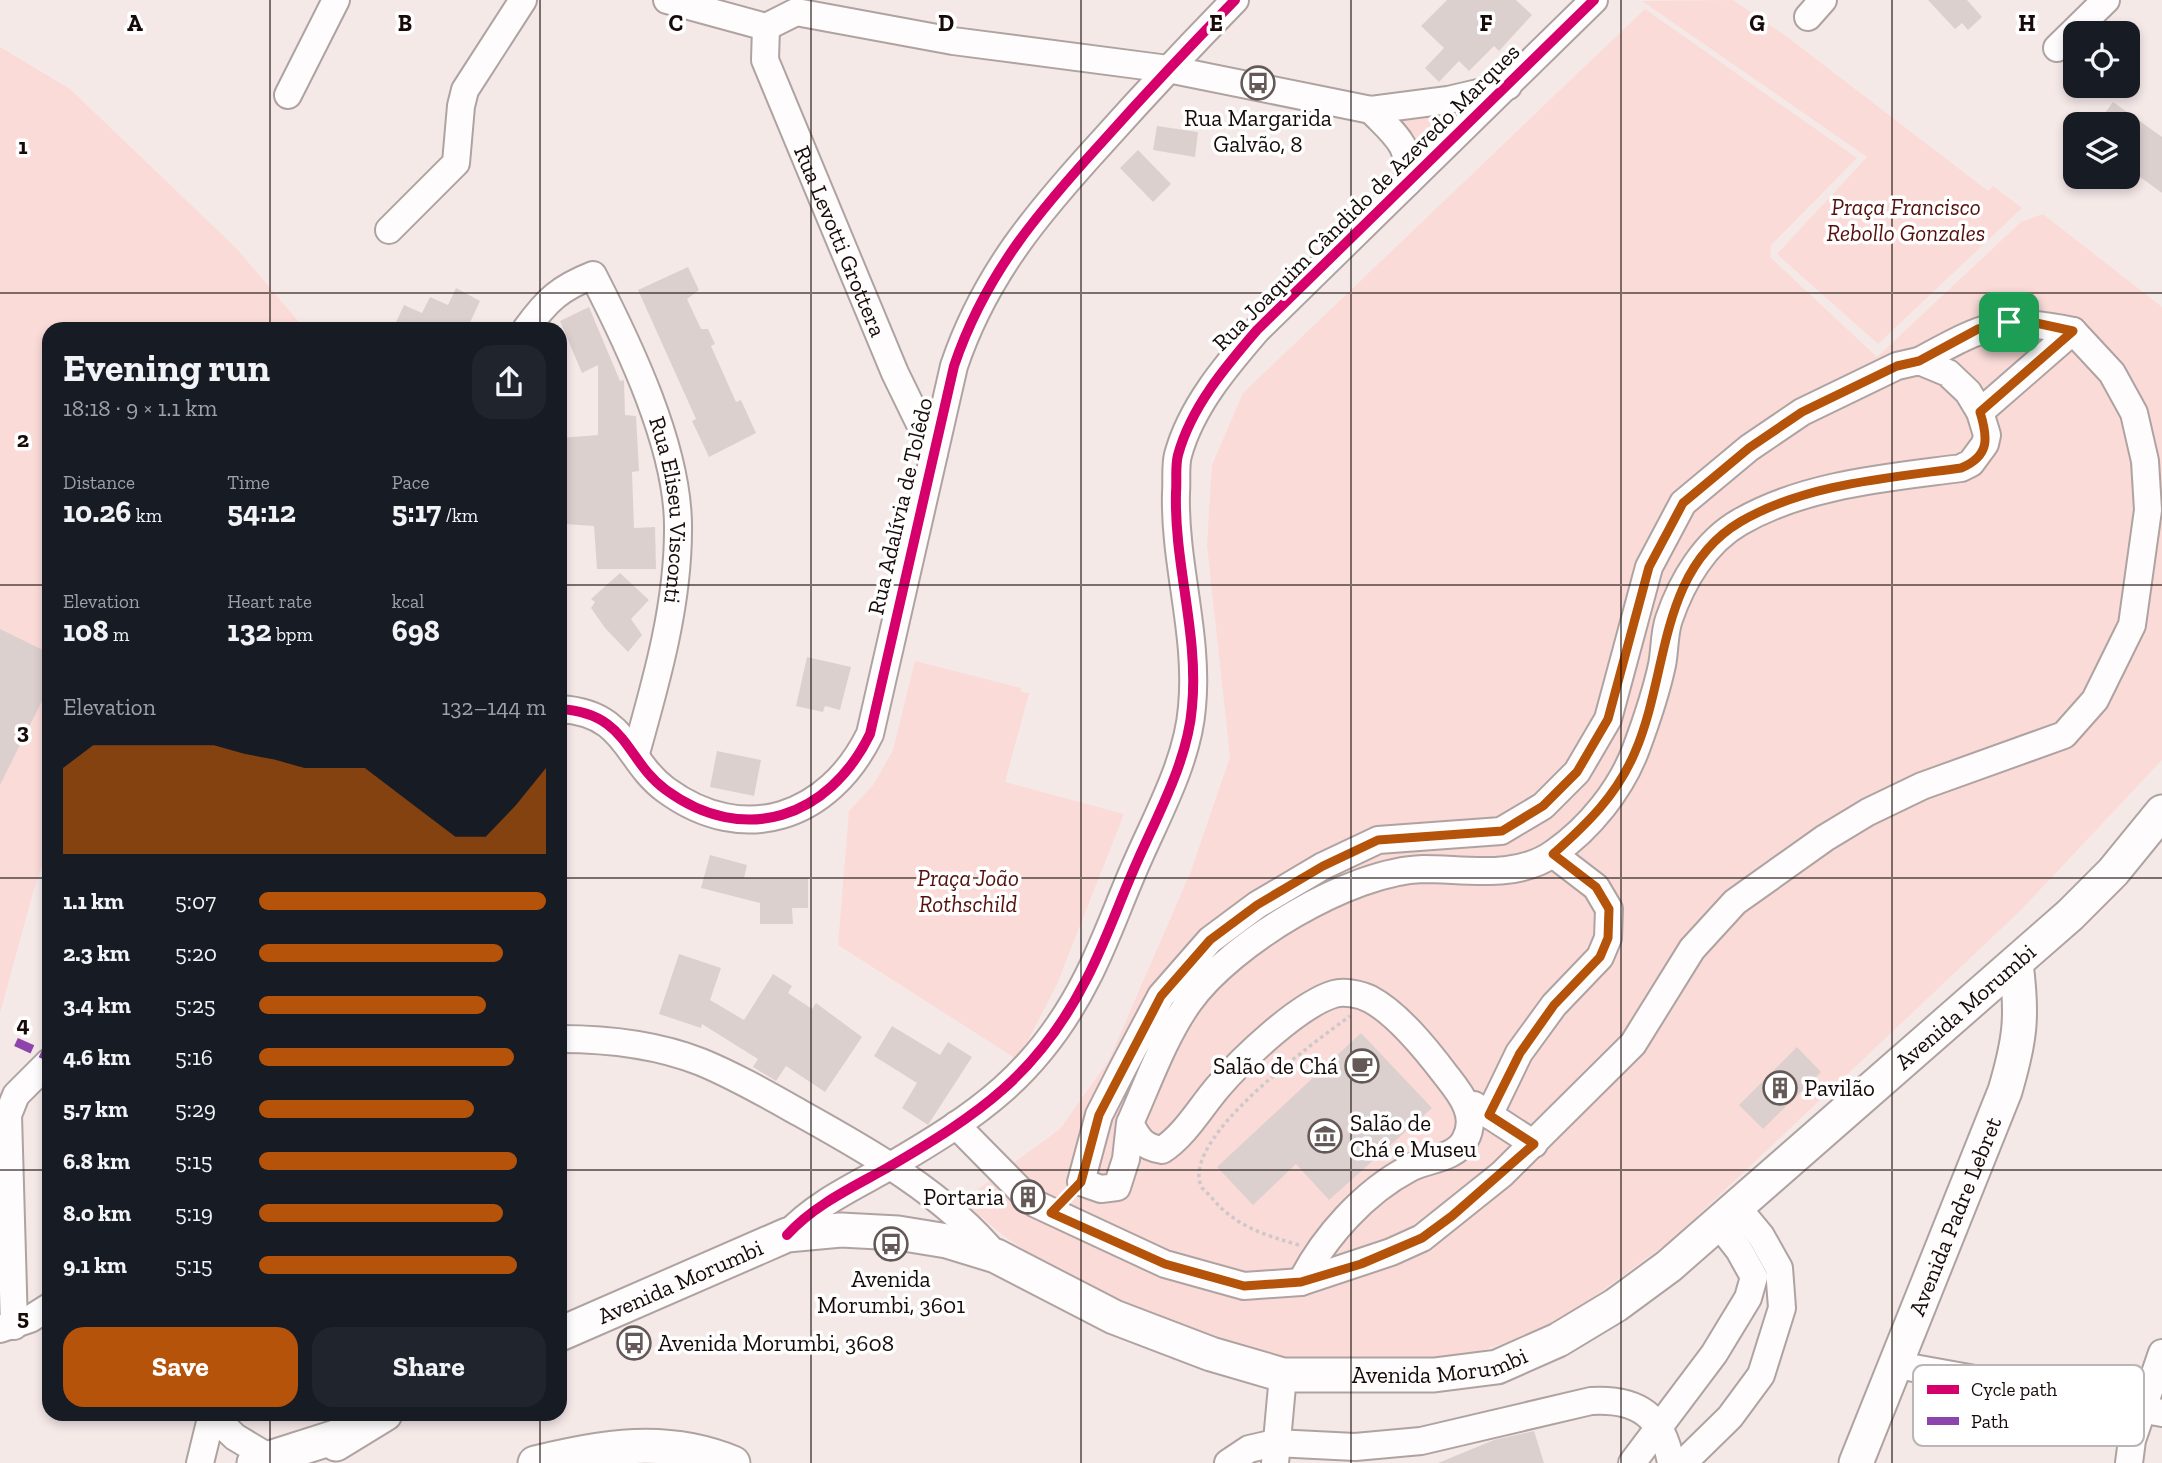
<!DOCTYPE html>
<meta charset="utf-8">
<style>
:root{--surface:#171b24;--page:#20242c;--text:#f1f3f6;--muted:#9ea1a6;--accent:#b45309}
body{margin:0;font-family:"Zilla Slab",serif;background:var(--page);color:var(--text);height:100vh;display:flex;flex-direction:column;font-size:26px;white-space:nowrap}
*{box-sizing:border-box;margin:0}
p{font-size:23px;color:var(--muted)}
.icon{flex:none;width:38px;height:38px;fill:none;stroke:currentColor;stroke-width:2;stroke-linecap:round;stroke-linejoin:round}
.map{position:relative;flex:1;overflow:hidden}
.details{position:absolute;left:42px;top:322px;width:525px;height:1099px;display:flex;flex-direction:column;background:var(--surface);border-radius:21px;box-shadow:0 4px 10px #0003}
.details>*{flex:none}
.controls{position:absolute;left:2063px;top:21px;display:grid;gap:14px}
.controls a{display:grid;place-items:center;width:77px;height:77px;border-radius:14px;background:var(--surface);box-shadow:0 4px 10px #0003;font-size:35px}
.pin{position:absolute;display:grid;place-items:center;width:60px;height:60px;color:#fff;margin:-30px;border-radius:14px;box-shadow:0 4px 10px #0006}
.round{display:grid;place-items:center;flex:none;width:74px;height:74px;border-radius:21px;background:var(--page)}
.overview{display:flex;align-items:center;justify-content:space-between;height:119px;padding:0 21px}
h1{font-size:38px;font-weight:800;line-height:52px}
.figures{display:grid;grid-template-columns:repeat(3,1fr);gap:10px;height:119px;padding:7px 21px}
.figures div{display:grid;align-content:center}
.figures b{font-size:30px;font-weight:800}
.figures small{font-size:19px;font-weight:400}
.figures p{font-size:19px}
.chart{height:196px;padding:14px 21px}
.chart p{display:flex;justify-content:space-between}
.chart svg{width:100%;height:126px;margin-top:7px;fill:var(--accent);opacity:.7}
.action{display:flex;gap:14px;margin-top:auto;padding:14px 21px}
.action a{flex:1;height:80px;border-radius:21px;background:var(--accent);color:#fff;font-size:28px;font-weight:800;line-height:80px;text-align:center}
.action a+a{background:var(--page);color:var(--text)}
ul{padding:0 21px;list-style:none;font-size:23px}
li{display:grid;grid-template-columns:112px 84px 1fr;align-items:center;height:52px}
li i{height:18px;border-radius:9px;background:var(--accent)}
.map>svg:first-child{display:block}
.green{fill:#fadbd8}
.building{fill:#dcd0cf}
.lines{fill:none;stroke-linecap:round;stroke-linejoin:round}
.minor-casing{stroke:#aea3a1;stroke-width:30}
.major-casing{stroke:#aea3a1;stroke-width:37}
.path{stroke:#cdc9c9;stroke-width:3.5;stroke-dasharray:3.5 3.5;stroke-linecap:butt}
.minor{stroke:#fefcfc;stroke-width:26}
.major{stroke:#fefcfc;stroke-width:33}
.quiet{stroke:#8e44ad;stroke-width:9;stroke-dasharray:18 9;stroke-linecap:butt}
.cycleway-casing{stroke:#fff;stroke-width:15}
.cycleway{stroke:#d6006c;stroke-width:10}
.route-casing{stroke:#fff;stroke-width:14}
.route{stroke:#b45309;stroke-width:9}
.grid{fill:none;stroke:#160b09;stroke-width:2;stroke-opacity:0.55}
.labels{text-anchor:middle;stroke-width:7;stroke-linejoin:round;paint-order:stroke}
.poi-label{font-size:23px;fill:#160b09;stroke:#fff;text-anchor:start}
.street-label{font-size:23px;fill:#160b09;stroke:#fff}
.park-label{font-size:23px;font-style:italic;fill:#54100d;stroke:#fff}
.key{fill:#fff;stroke:#b9b6b5;stroke-width:2}
.key-label{font-size:19px;fill:#160b09}
.grid-label{font-size:23px;text-anchor:middle;font-weight:bold;fill:#160b09;stroke:#fff;stroke-width:7;stroke-linejoin:round;paint-order:stroke}
</style>
<div class="map">
<svg width="2162" height="1463" viewBox="0 0 2162 1463">
<rect width="100%" height="100%" fill="#f5e9e8"/>
<path class="green" d="M1733 0 1786 36 1988 191 1993 186 2022 208 1878 344 1777 254 1867 157 1642 1Z
M1645 9 1857 158 1771 245 1770 257 1877 357 2021 222 2043 214 2162 307V760L2020 911 1673 1239 1552 1327 1468 1355 1347 1371 1244 1361 1064 1278 1000 1233 962 1201 1060 1129 1109 1060 1191 871 1230 757 1207 545 1212 465 1243 393Z
M0 47 70 89 235 247 305 329H49V849L36 882 0 1013Z
M1480 99 1416 160 1417 143 1404 122 1396 120Z
M915 661 1021 688V692L1029 693 1005 782 1124 814 1057 984 1018 1060 838 945 849 811 874 784 893 750Z"/>
<path class="building" d="M1447 0H1516L1532 15 1499 51 1494 46 1469 71 1459 61 1439 82 1425 68 1444 48 1421 26Z
M1928 0H1967L1982 17 1968 30 1962 23 1955 29Z
M2113 102 2162 137V193L2128 168V124H2097Z
M1157 126 1198 132 1195 157 1153 150Z
M1138 150 1171 184 1153 202 1120 168Z
M688 267 699 290 687 299 701 329H708L715 344 711 346 736 402 741 400 756 433 709 457 692 421 696 419 638 290Z
M456 288 480 301 467 329H393L404 305 422 313 430 297 448 305Z
M589 307 620 381 624 380 625 415 636 416 639 471 632 472 634 528 655 527 656 569H597L594 526 564 524 560 438 598 435V365L582 373 560 321Z
M620 573 649 600 631 619 642 635 628 652 605 628 591 608 595 602 591 599Z
M0 629 49 653V687L0 785Z
M807 657 851 667 840 710 825 706 823 712 796 706Z
M717 751 761 760 754 796 710 787Z
M710 855 747 865 744 878H808V908H792L793 924H760V903L701 888Z
M679 954 721 968 710 1000 744 1020 773 974 792 986 788 993 812 1009 816 1003 862 1037 825 1092 786 1066 776 1081 753 1067 758 1059 702 1024 701 1028 659 1014Z
M892 1026 940 1055 948 1042 972 1057 928 1125 902 1108 917 1083 874 1056Z
M1361 1033 1432 1108 1329 1200 1296 1164 1253 1205 1217 1167Z
M1797 1047 1821 1072 1763 1129 1739 1105Z
M1534 1431 1544 1463H1438L1494 1440Z"/>
<g class="lines">
<defs>
<g id="minor">
<path d="M667 0 766 27 796 12 953 41 1168 69 1371 110 1448 100 1508 86"/>
<path d="M1808 17 1823 0"/>
<path id="s1" d="M766 27 765 60 895 373 934 453"/>
<path d="M2057 48 2106 0"/>
<path d="M288 95 336 0"/>
<path d="M1371 110C1394 134 1412 145 1408 182"/>
<path d="M389 230 456 163 461 106 465 90 523 0"/>
<path id="s2" d="M526 329C547 300 560 288 593 275 629 345 677 445 678 524 679 602 657 679 636 753"/>
<path d="M1919 361C1982 327 2000 315 2073 331"/>
<path d="M560 709C628 713 625 760 666 790 744 847 829 818 870 734L954 366C985 274 1039 211 1103 141 1146 93 1190 46 1235 0"/>
<path d="M560 1039C606 1039 658 1045 701 1062 735 1076 768 1095 800 1113 870 1152 945 1194 996 1256"/>
<path d="M1474 1105 1534 1144"/>
<path d="M1489 1115 1519 1053 1554 1005 1600 957 1608 938 1609 909 1596 887 1553 854"/>
<path d="M1130 1123 1126 1159 1117 1187 1101 1189 1081 1182 1099 1115 1124 1066 1161 996 1210 940 1257 905 1323 866 1378 840 1501 831 1543 806 1577 772 1608 719 1649 567 1683 503 1749 448 1802 412 1897 366 1919 361 1948 373 1968 392 1980 412 1987 435 1985 444 1971 463 1961 468C1887 478 1806 484 1740 522 1705 542 1682 581 1669 619 1664 633 1665 650 1662 665 1656 693 1646 722 1636 749 1621 789 1590 828 1554 853 1516 880 1466 869 1423 869 1350 871 1231 943 1189 1002 1164 1037 1148 1083 1130 1123 1138 1139 1143 1147 1162 1150 1185 1135 1200 1108 1218 1087 1242 1059 1298 1005 1334 994 1344 991 1360 994 1370 999 1398 1014 1426 1049 1445 1074 1460 1093 1479 1115 1465 1140 1455 1159 1427 1159 1410 1168 1364 1192 1324 1237 1301 1282"/>
<path d="M956 1125 1020 1190"/>
<path d="M1036 1204 1165 1264 1244 1286 1301 1282 1391 1252 1422 1238 1502 1174 1633 1044 1692 949 1735 902 1825 838 1868 812 1922 786 2064 735 2095 700 2132 625 2148 510 2145 461 2134 413 2112 373 2073 331 1980 412"/>
<path d="M787 1235C814 1205 853 1187 887 1168 978 1115 1038 1075 1087 978 1106 941 1120 900 1137 862 1158 814 1188 760 1192 707 1199 635 1174 564 1176 493 1177 481 1175 466 1178 455 1191 407 1226 366 1257 330L1594 0"/>
<path d="M14 1326 8 1115 16 1095 49 1062"/>
<path d="M0 1329 30 1319 49 1307"/>
<path d="M1897 1365 2162 1413"/>
<path d="M212 1415 235 1437 270 1458"/>
<path d="M200 1463 212 1414"/>
<path d="M1228 1463 1249 1449 1275 1443 1355 1447 1421 1441 1591 1401C1639 1398 1663 1417 1671 1463"/>
<path d="M1275 1463 1283 1375"/>
<path d="M1632 1463 1714 1354 1748 1298 1754 1277 1739 1250 1718 1223"/>
<path d="M1683 1463 1730 1417 1761 1375 1782 1308 1779 1268 1761 1236 1737 1207"/>
<path d="M2129 1463 2132 1440 2162 1353"/>
</g>
<g id="major">
<path id="s3" d="M560 1334 787 1235 841 1230 898 1233 947 1241 996 1256 1114 1317 1211 1354 1283 1375H1434L1497 1367 1558 1340 1616 1305 1669 1266 2070 915 2113 872 2162 812"/>
<path d="M336 1444 385 1414"/>
<path d="M254 1463 354 1431"/>
<path d="M535 1463C604 1447 665 1435 733 1463"/>
<path id="s4" d="M1856 1463 2005 1091C2020 1040 2023 1017 2016 964"/>
</g>
</defs>
<use href="#minor" class="minor-casing"/>
<use href="#major" class="major-casing"/>
<path class="path" d="M1299 1245C1264 1235 1235 1226 1212 1198 1209 1194 1203 1190 1201 1186 1181 1137 1315 1042 1350 1016"/>
<use href="#minor" class="minor"/>
<use href="#major" class="major"/>
<path class="quiet" d="M16 1042 49 1057"/>
<defs>
<path id="cycleway" d="M560 709C628 713 625 760 666 790 744 847 829 818 870 734L954 366C985 274 1039 211 1103 141 1146 93 1190 46 1235 0
M787 1235C814 1205 853 1187 887 1168 978 1115 1038 1075 1087 978 1106 941 1120 900 1137 862 1158 814 1188 760 1192 707 1199 635 1174 564 1176 493 1177 481 1175 466 1178 455 1191 407 1226 366 1257 330L1594 0"/>
</defs>
<use href="#cycleway" class="cycleway-casing"/>
<use href="#cycleway" class="cycleway"/>
</g>
<g class="lines">
<defs>
<path id="route" d="M2009 322 2036 323 2073 331 1980 412C1988 438 1990 456 1961 468 1888 478 1805 484 1740 522 1658 571 1669 674 1635 752 1617 795 1587 824 1553 854L1596 887 1609 909 1608 938 1600 957 1554 1005 1520 1053 1489 1115 1534 1144 1452 1216 1422 1238 1361 1264 1301 1282 1244 1286 1165 1264 1051 1213 1081 1182 1099 1115 1161 996 1210 940 1257 905 1323 866 1378 840 1502 831 1543 806 1577 772 1608 719 1649 567 1683 503 1749 448 1802 412 1897 366 1919 361 1978 329Z"/>
</defs>
<use href="#route" class="route-casing"/>
<use href="#route" class="route"/>
</g>
<path class="grid" d="M270 0V329M540 0V329M811 0V1463M1081 0V1463M1351 0V1463M1621 0V1463M1892 0V1463M0 293H2162M0 585H49M560 585H2162M0 878H49M560 878H2162M0 1170H49M560 1170H2162M270 1414V1463M540 1414V1463"/>
<defs>
<symbol id="bus-ring" viewBox="-11 -11 22 22"><circle r="9.5" fill="#fff" stroke="#645957" stroke-width="1.5"/><path d="M-5-6H5V4H4V6H2V4H-2V6H-4V4H-5ZM-3.5-4V0h7V-4ZM-3.5 1.2v1.5H-2V1.2ZM2 1.2v1.5H3.5V1.2Z" fill="#645957"/></symbol>
<symbol id="cafe-ring" viewBox="-11 -11 22 22"><circle r="9.5" fill="#fff" stroke="#645957" stroke-width="1.5"/><path d="M-5.5-4.5H6V0H3Q3 3.5 0 3.5H-2.5Q-5.5 3.5-5.5 0ZM3-3.2v2h1.7v-2ZM-6 4.5H4V6H-6Z" fill="#645957"/></symbol>
<symbol id="building-ring" viewBox="-11 -11 22 22"><circle r="9.5" fill="#fff" stroke="#645957" stroke-width="1.5"/><path d="M-4-6H4V6H1V3H-1V6H-4ZM-2.5-4.3h1.7v1.8h-1.7ZM.8-4.3h1.7v1.8H.8ZM-2.5-1h1.7V.8h-1.7ZM.8-1h1.7V.8H.8Z" fill="#645957"/></symbol>
<symbol id="museum-ring" viewBox="-11 -11 22 22"><circle r="9.5" fill="#fff" stroke="#645957" stroke-width="1.5"/><path d="M0-6L6-3V-2H-6V-3ZM-5-1h2V3h-2ZM-1-1h2V3h-2ZM3-1h2V3H3ZM-6 4H6V6H-6Z" fill="#645957"/></symbol>
</defs>
<g fill-rule="evenodd">
<use href="#bus-ring" x="1239" y="64" width="38" height="38"/>
<use href="#cafe-ring" x="1343" y="1047" width="38" height="38"/>
<use href="#building-ring" x="1761" y="1069" width="38" height="38"/>
<use href="#museum-ring" x="1306" y="1117" width="38" height="38"/>
<use href="#building-ring" x="1009" y="1178" width="38" height="38"/>
<use href="#bus-ring" x="872" y="1225" width="38" height="38"/>
<use href="#bus-ring" x="615" y="1324" width="38" height="38"/>
</g>
<g class="labels">
<g class="poi-label">
<text x="1258" y="126" text-anchor="middle">Rua Margarida<tspan x="1258" dy="26">Galvão, 8</tspan></text>
<text x="1338" y="1074" text-anchor="end">Salão de Chá</text>
<text x="1804" y="1096">Pavilão</text>
<text x="1350" y="1131">Salão de<tspan x="1350" dy="26">Chá e Museu</tspan></text>
<text x="1004" y="1205" text-anchor="end">Portaria</text>
<text x="891" y="1287" text-anchor="middle">Avenida<tspan x="891" dy="26">Morumbi, 3601</tspan></text>
<text x="658" y="1351">Avenida Morumbi, 3608</text>
</g>
<g class="street-label">
<text transform="translate(1366 197) rotate(-45)" y="8">Rua Joaquim Cândido de Azevedo Marques</text>
<text dy="8" stroke="none"><textPath href="#s1" startOffset="229">Rua Levotti Grottera</textPath></text>
<text transform="translate(900 506) rotate(-77)" y="8">Rua Adalívia de Tolêdo</text>
<text dy="8" stroke="none"><textPath href="#s2" startOffset="338">Rua Eliseu Visconti</textPath></text>
<text dy="8" stroke="none"><textPath href="#s3" startOffset="1580">Avenida Morumbi</textPath></text>
<text dy="8" stroke="none"><textPath href="#s4" startOffset="266">Avenida Padre Lebret</textPath></text>
<text dy="8" stroke="none"><textPath href="#s3" startOffset="131">Avenida Morumbi</textPath></text>
<text dy="8" stroke="none"><textPath href="#s3" startOffset="929">Avenida Morumbi</textPath></text>
</g>
<g class="park-label">
<text x="1906" y="215">Praça Francisco<tspan x="1906" dy="26">Rebollo Gonzales</tspan></text>
<text x="968" y="886">Praça João<tspan x="968" dy="26">Rothschild</tspan></text>
</g>
</g>
<rect x="1913" y="1365" width="231" height="81" rx="10" class="key"/>
<rect x="1927" y="1385" width="32" height="9" fill="#d6006c"/>
<rect x="1927" y="1417" width="32" height="8" fill="#8e44ad"/>
<g class="key-label">
<text x="1971" y="1396">Cycle path</text>
<text x="1971" y="1428">Path</text>
</g>
<g class="grid-label">
<text x="135" y="31">A</text>
<text x="405" y="31">B</text>
<text x="676" y="31">C</text>
<text x="946" y="31">D</text>
<text x="1216" y="31">E</text>
<text x="1486" y="31">F</text>
<text x="1757" y="31">G</text>
<text x="2027" y="31">H</text>
<text x="23" y="154">1</text>
<text x="23" y="447">2</text>
<text x="23" y="739">3</text>
<text x="23" y="1032">4</text>
<text x="23" y="1325">5</text>
</g>
</svg>
<div class="controls">
<a><svg class="icon" aria-label="locate" viewBox="0 0 24 24"><circle cx="12" cy="12" r="6"/><path d="M12 2v4M12 18v4M2 12h4M18 12h4"/></svg></a>
<a><svg class="icon" aria-label="layers" viewBox="0 0 24 24"><path d="M12 4l9 5-9 5-9-5zM3 14l9 5 9-5"/></svg></a>
</div>
<div class="pin" style="left:2009px;top:322px;background:#1e9e55"><svg class="icon" aria-label="arrive" viewBox="0 0 24 24"><path d="M6 21V4h12l-3 4 3 4H6"/></svg></div>
<section class="details">
<div class="overview"><div><h1>Evening run</h1><p>18:18 · 9 × 1.1 km</p></div><a class="round"><svg class="icon" aria-label="share" viewBox="0 0 24 24"><path d="M12 15V3M7 8l5-5 5 5M5 13v7h14v-7"/></svg></a></div>
<div class="figures">
<div><p>Distance</p><b>10.26<small> km</small></b></div>
<div><p>Time</p><b>54:12</b></div>
<div><p>Pace</p><b>5:17<small> /km</small></b></div>
</div>
<div class="figures">
<div><p>Elevation</p><b>108<small> m</small></b></div>
<div><p>Heart rate</p><b>132<small> bpm</small></b></div>
<div><p>kcal</p><b>698</b></div>
</div>
<div class="chart"><p><span>Elevation</span>132–144 m</p>
<svg viewBox="0 0 160 44" preserveAspectRatio="none"><path d="M0 44V14L10 6L20 6L30 6L40 6L50 6L60 9L70 11L80 14L90 14L100 14L110 22L120 30L130 38L140 38L150 27L160 14V44z"/></svg>
</div>
<ul>
<li><b>1.1 km</b>5:07<i style="width:100%"></i></li>
<li><b>2.3 km</b>5:20<i style="width:85%"></i></li>
<li><b>3.4 km</b>5:25<i style="width:79%"></i></li>
<li><b>4.6 km</b>5:16<i style="width:89%"></i></li>
<li><b>5.7 km</b>5:29<i style="width:75%"></i></li>
<li><b>6.8 km</b>5:15<i style="width:90%"></i></li>
<li><b>8.0 km</b>5:19<i style="width:85%"></i></li>
<li><b>9.1 km</b>5:15<i style="width:90%"></i></li>
</ul>
<div class="action"><a>Save</a><a>Share</a></div>
</section>
</div>
